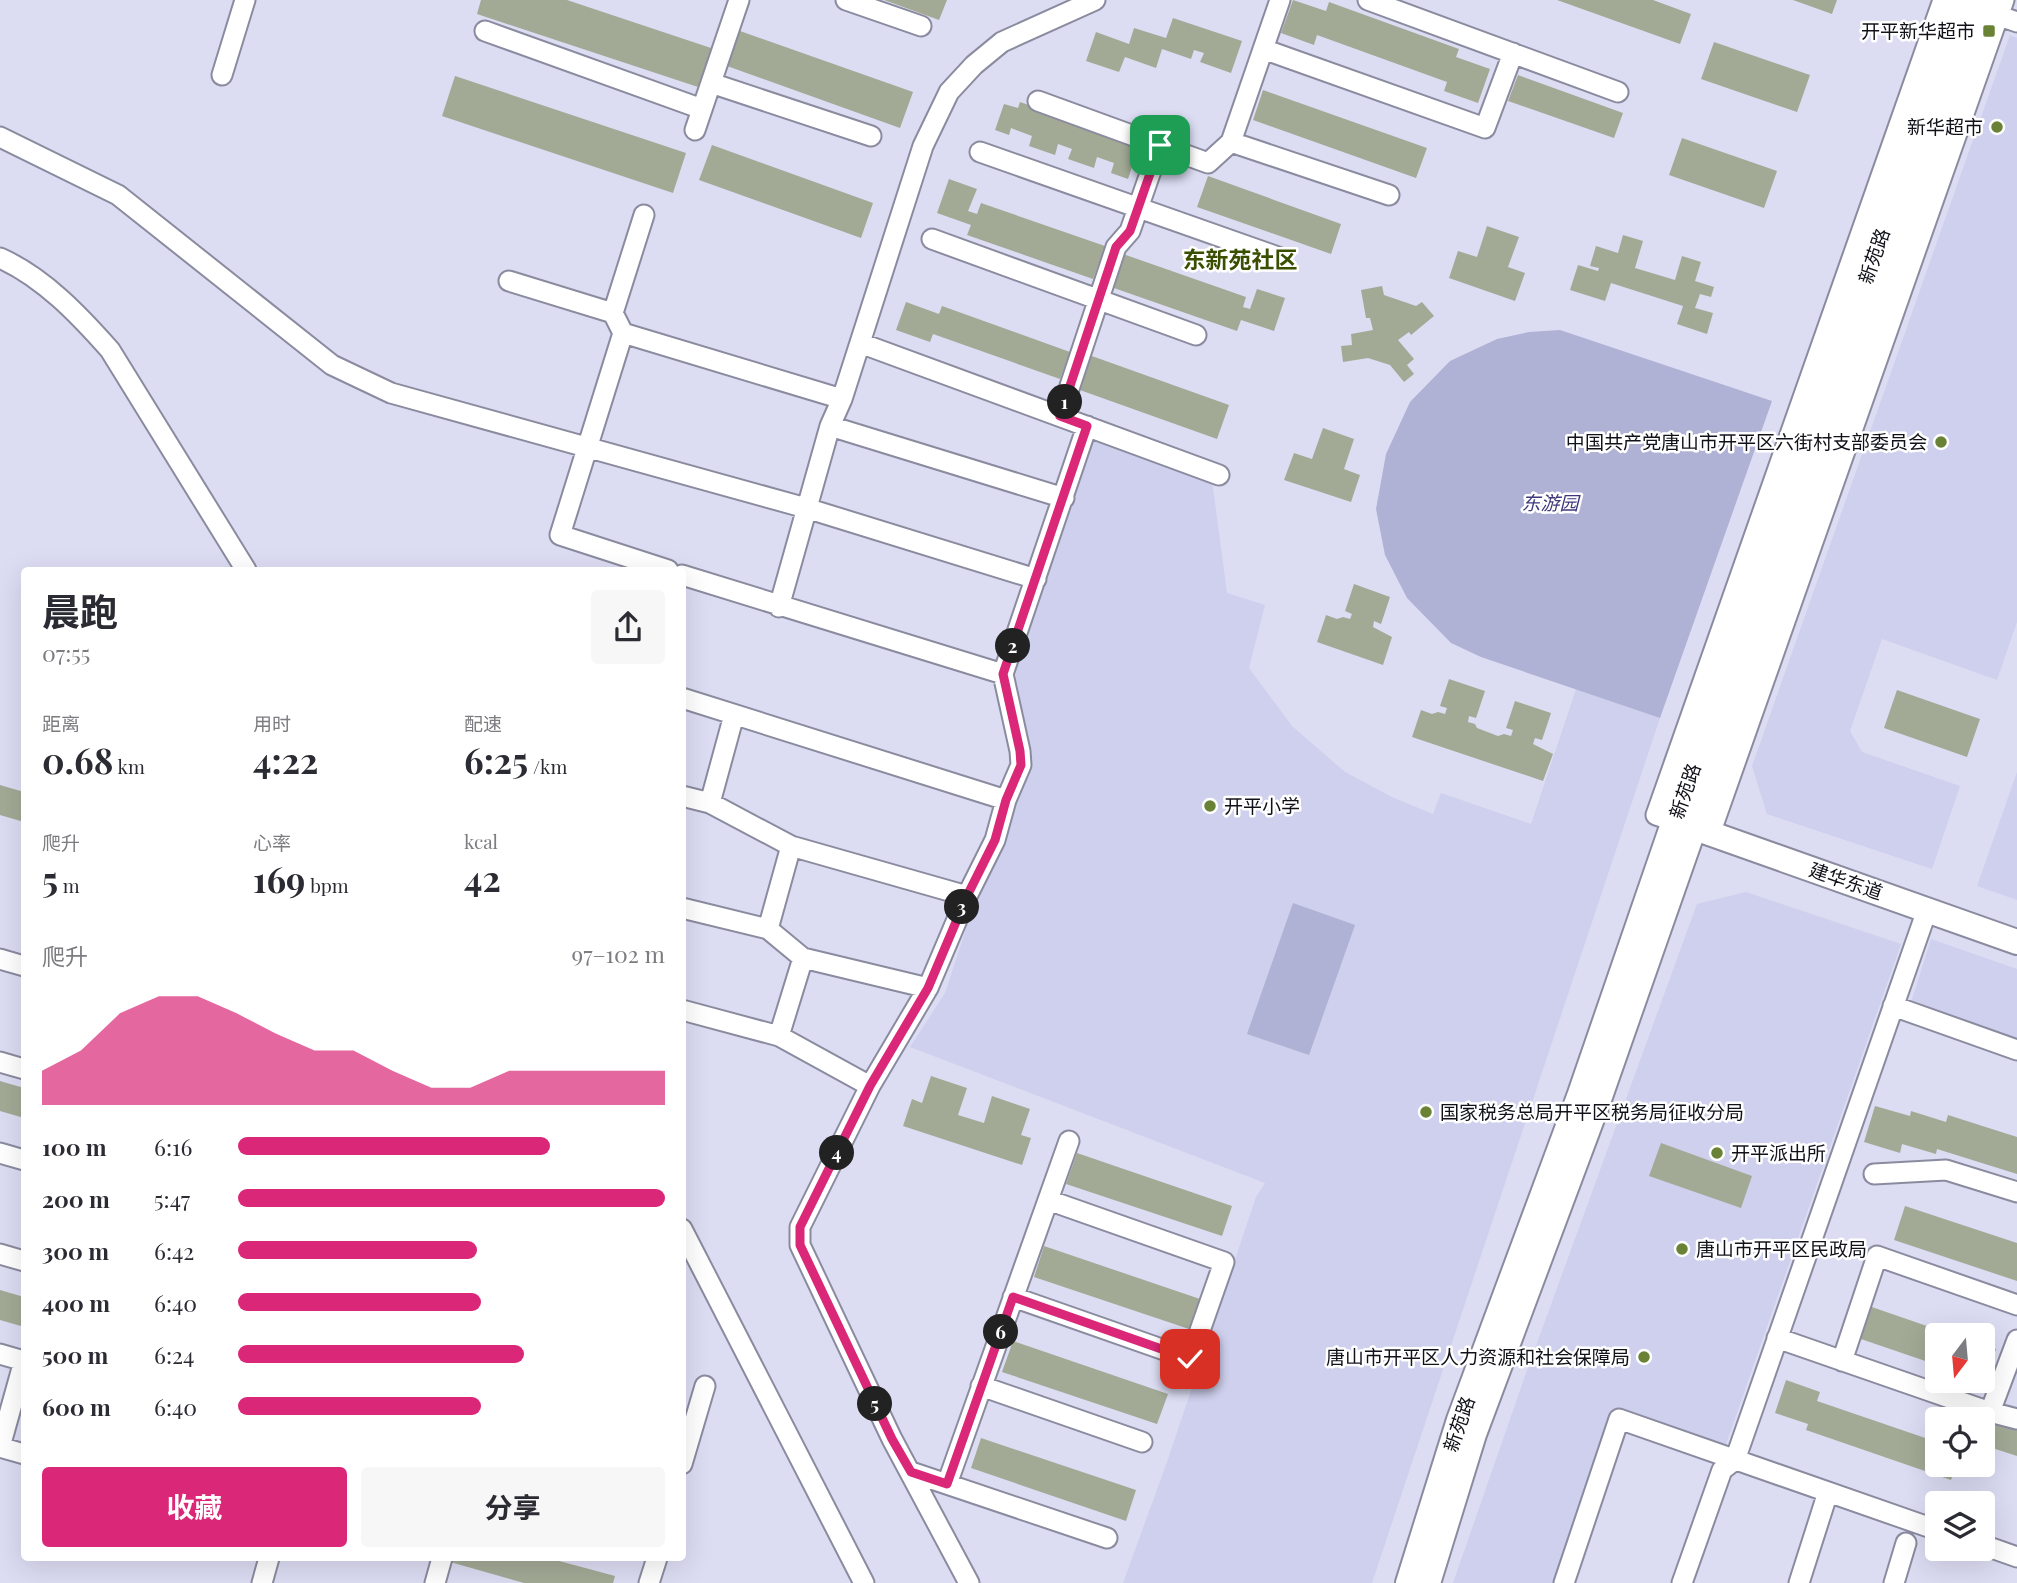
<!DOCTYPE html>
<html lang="zh">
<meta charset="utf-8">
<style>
:root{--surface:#fff;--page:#f7f7f7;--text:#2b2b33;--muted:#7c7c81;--accent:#db2777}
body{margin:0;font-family:"Playfair Display","Noto Sans SC",serif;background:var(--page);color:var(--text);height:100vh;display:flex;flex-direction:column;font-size:26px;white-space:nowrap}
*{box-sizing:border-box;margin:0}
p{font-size:23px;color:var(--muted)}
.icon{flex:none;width:38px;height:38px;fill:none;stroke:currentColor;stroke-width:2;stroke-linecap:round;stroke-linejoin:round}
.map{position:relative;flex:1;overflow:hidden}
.panel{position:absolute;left:21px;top:567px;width:665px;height:994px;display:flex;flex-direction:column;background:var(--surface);border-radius:7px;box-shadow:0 7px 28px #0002}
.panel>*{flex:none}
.needle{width:46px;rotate:196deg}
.buttons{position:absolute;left:1925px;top:1323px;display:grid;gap:14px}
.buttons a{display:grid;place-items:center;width:70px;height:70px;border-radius:7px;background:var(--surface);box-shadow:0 7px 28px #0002;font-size:35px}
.pin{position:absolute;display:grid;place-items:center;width:60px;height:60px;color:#fff;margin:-30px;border-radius:14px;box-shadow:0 4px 10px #0006}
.km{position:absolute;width:35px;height:35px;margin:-18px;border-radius:50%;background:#222;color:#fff;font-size:19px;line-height:35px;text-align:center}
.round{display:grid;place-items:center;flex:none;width:74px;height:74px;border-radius:7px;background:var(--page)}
.summary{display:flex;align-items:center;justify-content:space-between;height:119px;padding:0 21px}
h1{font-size:38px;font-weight:700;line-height:52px}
.figures{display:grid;grid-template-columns:repeat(3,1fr);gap:10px;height:119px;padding:7px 21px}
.figures div{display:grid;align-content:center}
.figures b{font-size:35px;font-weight:700}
.figures small{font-size:19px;font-weight:400}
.figures p{font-size:19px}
.chart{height:196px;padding:14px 21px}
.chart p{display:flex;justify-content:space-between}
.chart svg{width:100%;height:126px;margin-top:7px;fill:var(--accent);opacity:.7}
.primary-button{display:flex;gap:14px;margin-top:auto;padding:14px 21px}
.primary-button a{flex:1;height:80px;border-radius:7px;background:var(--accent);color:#fff;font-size:28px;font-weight:700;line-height:80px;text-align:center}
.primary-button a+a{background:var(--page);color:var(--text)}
ul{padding:0 21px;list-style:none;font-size:23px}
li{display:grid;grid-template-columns:112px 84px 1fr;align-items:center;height:52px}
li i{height:18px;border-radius:9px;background:var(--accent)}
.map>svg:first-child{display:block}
.built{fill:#ced0ed}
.green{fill:#afb1d5}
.building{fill:#a2aa96}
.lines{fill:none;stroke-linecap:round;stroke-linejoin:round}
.minor-casing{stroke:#8a8b9f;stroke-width:23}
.major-casing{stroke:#8a8b9f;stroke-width:28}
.minor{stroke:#fff;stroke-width:19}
.major{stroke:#fff;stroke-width:24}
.route-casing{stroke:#fff;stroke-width:14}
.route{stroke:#db2777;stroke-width:9}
.poi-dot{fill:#6a8235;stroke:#fff;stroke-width:2.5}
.labels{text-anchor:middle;stroke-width:5;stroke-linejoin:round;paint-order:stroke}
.poi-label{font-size:19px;fill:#111219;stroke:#fff;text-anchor:end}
.street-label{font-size:19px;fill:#111219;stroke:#fff}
.park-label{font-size:19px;font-style:italic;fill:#3e397c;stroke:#fff}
.quarter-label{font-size:23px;font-weight:bold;fill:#3a4e00;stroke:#fff}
</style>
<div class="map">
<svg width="2017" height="1583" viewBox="0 0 2017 1583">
<rect width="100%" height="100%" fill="#dcddf3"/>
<path class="built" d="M2010 35 2017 38V622L1997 680 1882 639 1850 731 1862 752 1960 786 1932 869 1767 814 1752 766Z
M1092 437 1212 480 1227 593 1265 605 1249 668 1292 726 1345 772 1394 798 1433 814 1441 793 1531 824 1576 689 1660 718 1372 1583H1123L1167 1462 1256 1197 1265 1183 910 1047 945 993 1025 749 1015 672Z
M2017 772V900L1977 886Z
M1746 892 1901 944 1725 1447 1616 1409 1612 1429 1562 1583H1453L1525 1376 1697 904Z
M1931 939 2017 969V1050L1908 1012Z"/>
<path class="green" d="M1560 330 1772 401 1660 718 1481 657 1451 643 1407 598 1385 555 1376 509 1386 454 1410 402 1450 361 1497 339 1529 332Z
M1293 903 1355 925 1309 1055 1247 1034Z"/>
<path class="building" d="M481 0H567L711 48 698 87 477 14Z
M884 0H947L939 20Z
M1293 0 1326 11 1329 2 1459 49 1456 57 1490 69 1478 103 1444 91 1447 82 1317 35 1314 45 1281 33Z
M1557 0H1653L1691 14 1680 44Z
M1793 0H1837L1832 14Z
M1173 18 1242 41 1231 73 1200 62 1204 53 1194 50 1191 59 1162 49 1156 68 1125 57 1119 72 1086 61 1096 32 1129 44 1134 28 1166 38Z
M740 31 913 92 900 128 727 66Z
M1714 42 1810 75 1797 112 1701 79Z
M1518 75 1623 113 1614 138 1508 101Z
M455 76 686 153 673 193 442 116Z
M1263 90 1427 148 1416 178 1253 120Z
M1020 102 1129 139 1127 145 1138 149 1128 179 1111 173 1114 163 1097 157 1094 168 1068 159 1072 149 1058 144 1055 155 1029 146 1032 136 1011 128 1009 135 995 130 1004 104 1018 108Z
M1682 138 1777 171 1764 208 1669 175Z
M712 145 873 203 861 238 699 180Z
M1208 176 1341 224 1331 254 1197 207Z
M949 179 977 189 968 211 977 214 981 203 1105 246 1093 279 967 235 971 225 937 213Z
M1487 226 1519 237 1508 267 1525 273 1515 301 1449 278 1458 251 1477 257Z
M1623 235 1643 241 1635 268 1675 280 1682 256 1701 262 1695 281 1714 287 1711 297 1700 294 1695 308 1713 313 1707 334 1677 324 1683 306 1611 283 1605 301 1570 290 1578 265 1598 271 1599 268 1590 266 1596 246 1618 253Z
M1123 254 1246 297 1243 307 1250 309 1257 289 1285 298 1274 331 1241 320 1237 331 1111 287Z
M1382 286 1384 295 1416 306 1422 302 1434 316 1411 335 1409 332 1398 340 1414 359 1407 365 1414 374 1404 382 1390 365 1368 358 1343 362 1341 346 1352 345 1351 334 1373 330 1370 318H1366L1361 290Z
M906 302 939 314 942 306 1070 352 1060 379 933 334 930 342 896 330Z
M1089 355 1229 405 1217 439 1077 389Z
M1323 428 1354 439 1344 469 1360 475 1351 502 1284 480 1294 453 1312 459Z
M1354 584 1390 597 1381 624 1374 621 1373 627 1392 637 1383 665 1317 642 1326 615 1337 619 1343 617 1350 619 1352 614 1345 611Z
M1449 679 1485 691 1476 718 1469 716 1468 722 1475 724 1477 728 1498 736 1504 734 1511 736 1513 730 1506 728 1515 701 1551 713 1542 740 1535 738 1533 744 1553 754 1543 781 1412 737 1421 710 1432 714 1438 712 1445 714 1447 708 1440 706Z
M1897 690 1980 719 1967 757 1884 728Z
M0 785 24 792V822L0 815Z
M931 1076 967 1088 958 1115 984 1123 992 1096 1030 1109 1021 1135 1031 1138 1022 1165 903 1126 912 1099 922 1103Z
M0 1081 24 1088V1118L0 1111Z
M1875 1106 1910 1116 1911 1111 1946 1122 1948 1115 2017 1137V1174L1937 1149 1936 1154 1902 1144 1900 1153 1864 1142Z
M1661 1143 1752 1176 1741 1208 1649 1176Z
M1077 1153 1232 1206 1222 1236 1066 1184Z
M1905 1206 2017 1243V1281L1894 1240Z
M1044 1246 1200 1299 1189 1329 1034 1277Z
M0 1290 24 1297V1312L21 1326 0 1320Z
M1866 1305 1953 1335H1937V1365L1855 1337Z
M1013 1341 1168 1394 1157 1424 1002 1372Z
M1983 1345 1996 1349 1983 1386Z
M1786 1380 1820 1392 1817 1401 1937 1442V1465H1956L1951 1480 1806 1430 1808 1424 1775 1413Z
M1990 1413 2017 1422V1456L1983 1445Z
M981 1438 1136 1490 1126 1521 971 1468Z
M436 1558H548L615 1576 613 1583H524Z"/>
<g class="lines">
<defs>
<path id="minor" d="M846 0 921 26
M1368 0 1618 92
M1988 12 2017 22
M485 31 702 109
M1263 49 1485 128 1513 53
M222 75 245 0
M711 83 871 136
M1038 101 1208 163 1231 142 1389 195
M695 130 739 0
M0 137 118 195 332 365 391 393 806 508 1036 579
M1231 142 1280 0
M980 152 1278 257
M932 239 1196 335
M0 258C43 277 79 315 110 350L246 570
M509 281 613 313 623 333 842 399
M613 313 644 215
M623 333 560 535 668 570
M860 343 1219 475
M1060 416 1116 247 1130 231 1160 145
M830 426 1064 498
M682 575 1003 674
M779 607 830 426 842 399 923 146 949 92 974 65 1002 42 1095 0
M682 698 1006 800
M682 796 710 803 791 846 967 896
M710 803 734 715
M1674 821 1656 815 1943 0
M1710 834 2004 0
M682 908 768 929 803 958 928 988
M768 929 791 846
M0 959 24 966
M1893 1006 2017 1050
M682 1010 779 1036 870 1086
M779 1036 803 958
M0 1062 24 1069
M0 1153 24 1160
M1874 1174 1946 1170 2017 1192
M682 1229 864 1583
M0 1254 24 1261
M1013 1297 1190 1359 1224 1262 1048 1200
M1777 1338 1990 1412 2017 1340
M0 1354 24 1361
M1842 1361 1877 1256 2017 1305
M981 1386 1142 1442
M1990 1412 2017 1419
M0 1447 24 1361
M0 1447 24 1454
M682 1464 705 1386
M911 1472 1107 1538
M947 1484 1069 1141
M1983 1545 2017 1557
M262 1583 269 1558
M435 1583 442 1558
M649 1583 657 1558
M969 1583 892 1439 800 1245V1227L870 1086 928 988 967 896 995 840 1006 800 1021 765 1020 751 1003 674 1087 426
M1564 1583 1619 1419 1937 1530
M1682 1583 1722 1470 1735 1460 1927 910
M1799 1583 1828 1492
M1894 1583 1906 1543"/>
<path id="major" d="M1678 822 2017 942
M1408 1583 1459 1420 1580 1094 1674 821 1965 0
M1428 1583 1474 1434 1597 1105 1984 0"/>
</defs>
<use href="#minor" class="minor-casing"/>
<use href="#major" class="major-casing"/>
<use href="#minor" class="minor"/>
<use href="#major" class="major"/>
</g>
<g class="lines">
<defs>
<path id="route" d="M1160 145 1130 231 1116 247 1060 416 1087 426 1003 674 1020 751 1021 765 1006 800 995 840 967 896 928 988 870 1086 800 1227V1245L892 1439 911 1472 947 1484 1013 1297 1190 1359"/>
</defs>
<use href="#route" class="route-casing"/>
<use href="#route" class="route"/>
</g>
<g class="poi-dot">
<rect x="1982" y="24" width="14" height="14" rx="3.5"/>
<circle cx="1997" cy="127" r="7"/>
<circle cx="1941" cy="442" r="7"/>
<circle cx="1210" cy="806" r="7"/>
<circle cx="1426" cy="1112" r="7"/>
<circle cx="1717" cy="1153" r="7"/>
<circle cx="1682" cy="1249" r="7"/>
<circle cx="1644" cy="1357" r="7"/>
</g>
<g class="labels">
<g class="poi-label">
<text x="1975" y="38">开平新华超市</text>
<text x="1983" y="134">新华超市</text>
<text x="1927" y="449">中国共产党唐山市开平区六街村支部委员会</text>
<text x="1224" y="813" text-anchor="start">开平小学</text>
<text x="1440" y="1119" text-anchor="start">国家税务总局开平区税务局征收分局</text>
<text x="1731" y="1160" text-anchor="start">开平派出所</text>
<text x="1696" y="1256" text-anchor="start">唐山市开平区民政局</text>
<text x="1630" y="1364">唐山市开平区人力资源和社会保障局</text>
</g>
<g class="street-label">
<text transform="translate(1874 256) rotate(-71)" y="7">新苑路</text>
<text transform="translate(1685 791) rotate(-71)" y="7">新苑路</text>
<text transform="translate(1846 881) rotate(19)" y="7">建华东道</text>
<text transform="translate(1459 1424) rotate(-71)" y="7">新苑路</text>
</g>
<g class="park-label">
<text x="1550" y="510">东游园</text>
</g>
<g class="quarter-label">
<text x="1240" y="268">东新苑社区</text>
</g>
</g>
</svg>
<div class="buttons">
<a><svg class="needle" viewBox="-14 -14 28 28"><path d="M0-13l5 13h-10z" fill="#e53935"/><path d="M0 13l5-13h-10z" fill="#7c7c81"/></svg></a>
<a><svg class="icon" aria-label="locate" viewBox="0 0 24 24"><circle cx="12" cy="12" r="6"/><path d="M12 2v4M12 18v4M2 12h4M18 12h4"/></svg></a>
<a><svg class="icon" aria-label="layers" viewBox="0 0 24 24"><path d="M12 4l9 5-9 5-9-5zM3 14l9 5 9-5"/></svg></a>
</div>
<div class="pin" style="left:1160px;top:145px;background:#1e9e55"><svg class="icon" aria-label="arrive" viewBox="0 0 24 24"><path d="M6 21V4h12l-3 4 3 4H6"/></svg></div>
<div class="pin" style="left:1190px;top:1359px;background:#d93025"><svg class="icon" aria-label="check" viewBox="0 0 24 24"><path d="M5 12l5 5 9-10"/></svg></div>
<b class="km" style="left:1065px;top:402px">1</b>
<b class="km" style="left:1013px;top:646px">2</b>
<b class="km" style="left:962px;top:907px">3</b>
<b class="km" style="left:837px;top:1153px">4</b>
<b class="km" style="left:875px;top:1404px">5</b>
<b class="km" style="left:1001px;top:1332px">6</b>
<section class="panel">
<div class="summary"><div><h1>晨跑</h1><p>07:55</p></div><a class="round"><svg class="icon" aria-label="share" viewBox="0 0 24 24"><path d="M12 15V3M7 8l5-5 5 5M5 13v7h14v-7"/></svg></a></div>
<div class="figures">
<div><p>距离</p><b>0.68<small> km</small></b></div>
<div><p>用时</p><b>4:22</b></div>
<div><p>配速</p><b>6:25<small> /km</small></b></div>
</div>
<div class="figures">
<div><p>爬升</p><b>5<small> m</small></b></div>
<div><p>心率</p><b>169<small> bpm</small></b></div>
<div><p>kcal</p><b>42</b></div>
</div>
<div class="chart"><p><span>爬升</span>97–102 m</p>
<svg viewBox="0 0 160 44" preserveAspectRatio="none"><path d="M0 44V32L10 25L20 12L30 6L40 6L50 12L60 19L70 25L80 25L90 32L100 38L110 38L120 32L130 32L140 32L150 32L160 32V44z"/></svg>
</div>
<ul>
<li><b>100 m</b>6:16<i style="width:73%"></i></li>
<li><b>200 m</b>5:47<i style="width:100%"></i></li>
<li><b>300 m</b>6:42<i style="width:56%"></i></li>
<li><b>400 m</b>6:40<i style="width:57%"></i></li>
<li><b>500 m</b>6:24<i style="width:67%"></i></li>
<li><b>600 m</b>6:40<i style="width:57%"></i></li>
</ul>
<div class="primary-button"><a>收藏</a><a>分享</a></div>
</section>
</div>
